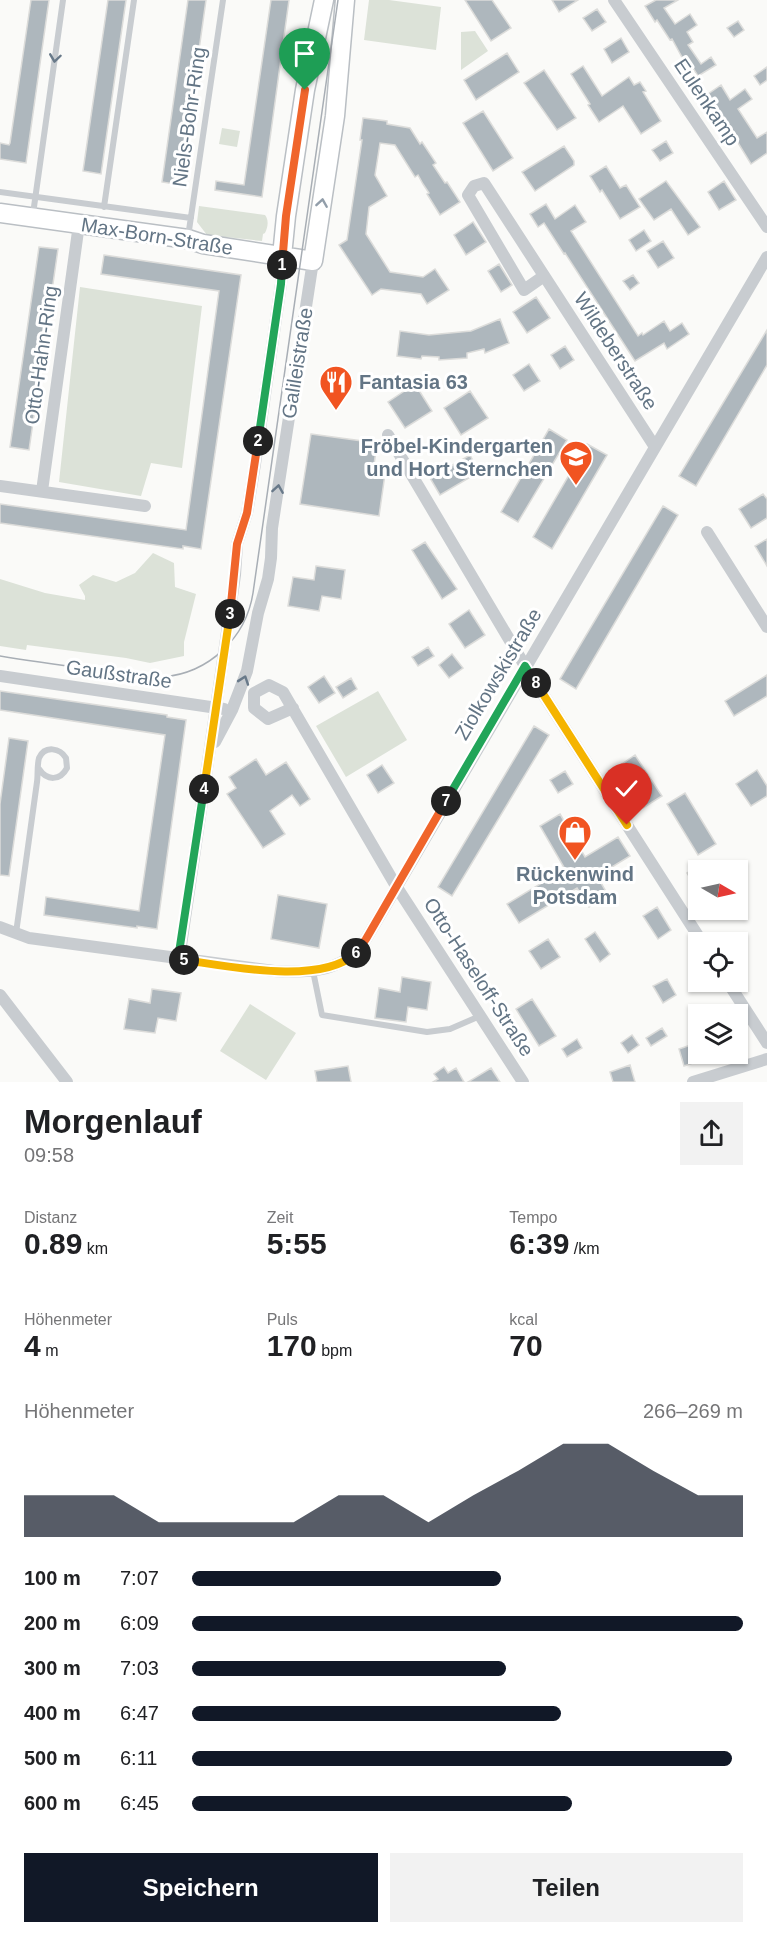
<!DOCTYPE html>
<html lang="de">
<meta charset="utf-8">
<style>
:root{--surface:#fff;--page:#f2f2f2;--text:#202124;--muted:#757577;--accent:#111827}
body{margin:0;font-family:Arial,sans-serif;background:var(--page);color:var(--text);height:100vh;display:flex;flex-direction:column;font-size:22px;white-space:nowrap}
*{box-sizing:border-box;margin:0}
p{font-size:20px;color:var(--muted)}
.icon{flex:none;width:33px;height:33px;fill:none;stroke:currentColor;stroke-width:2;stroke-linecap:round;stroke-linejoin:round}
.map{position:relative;height:1082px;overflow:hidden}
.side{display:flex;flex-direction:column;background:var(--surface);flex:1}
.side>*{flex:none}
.needle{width:39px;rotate:99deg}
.controls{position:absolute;left:688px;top:860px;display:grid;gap:12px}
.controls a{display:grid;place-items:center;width:60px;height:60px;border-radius:0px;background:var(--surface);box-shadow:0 2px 4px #0004;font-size:30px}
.pin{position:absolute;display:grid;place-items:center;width:51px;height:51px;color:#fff;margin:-62px -26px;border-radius:50% 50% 50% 0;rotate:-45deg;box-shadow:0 0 6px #0007}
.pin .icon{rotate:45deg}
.km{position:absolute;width:30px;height:30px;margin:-15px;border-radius:50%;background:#222;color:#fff;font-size:16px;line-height:30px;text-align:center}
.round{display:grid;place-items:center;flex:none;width:63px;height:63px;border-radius:0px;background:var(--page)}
.summary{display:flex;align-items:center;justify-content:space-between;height:102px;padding:0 24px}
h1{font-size:33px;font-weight:600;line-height:45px}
.figures{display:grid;grid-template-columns:repeat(3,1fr);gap:9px;height:102px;padding:6px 24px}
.figures div{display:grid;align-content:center}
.figures b{font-size:30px;font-weight:600}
.figures small{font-size:16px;font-weight:400}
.figures p{font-size:16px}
.chart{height:168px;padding:12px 24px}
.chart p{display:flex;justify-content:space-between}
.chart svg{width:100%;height:108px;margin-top:6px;fill:var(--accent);opacity:.7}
.cta{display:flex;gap:12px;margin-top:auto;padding:12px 24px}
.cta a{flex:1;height:69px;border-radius:0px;background:var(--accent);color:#fff;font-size:24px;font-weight:600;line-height:69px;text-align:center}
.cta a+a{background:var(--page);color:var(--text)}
ul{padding:0 24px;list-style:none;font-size:20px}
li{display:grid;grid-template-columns:96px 72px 1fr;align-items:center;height:45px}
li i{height:15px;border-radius:8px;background:var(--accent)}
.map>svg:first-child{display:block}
.green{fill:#dce2d8}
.building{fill:#aeb7bd;stroke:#dcdcda;stroke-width:1.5}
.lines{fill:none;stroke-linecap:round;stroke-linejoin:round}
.secondary-casing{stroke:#babfc4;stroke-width:21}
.lane{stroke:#c8ccd0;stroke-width:6}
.street{stroke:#c8ccd0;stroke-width:12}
.secondary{stroke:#fff;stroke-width:18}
.tram{stroke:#a8aeb5;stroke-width:1.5}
.oneway{stroke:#687989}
.oneway2{stroke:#929eaa}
.split-1-casing{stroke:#fff;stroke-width:12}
.split-2-casing{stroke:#fff;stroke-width:12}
.split-3-casing{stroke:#fff;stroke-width:12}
.split-4-casing{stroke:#fff;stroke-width:12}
.split-5-casing{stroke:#fff;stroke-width:12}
.split-6-casing{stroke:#fff;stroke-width:12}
.split-7-casing{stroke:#fff;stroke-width:12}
.split-8-casing{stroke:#fff;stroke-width:12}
.split-9-casing{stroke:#fff;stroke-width:12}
.split-1{stroke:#f0652b;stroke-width:8}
.split-2{stroke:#22a559;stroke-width:8}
.split-3{stroke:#f0652b;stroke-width:8}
.split-4{stroke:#f5b400;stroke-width:8}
.split-5{stroke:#22a559;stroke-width:8}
.split-6{stroke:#f5b400;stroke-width:8}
.split-7{stroke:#f0652b;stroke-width:8}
.split-8{stroke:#22a559;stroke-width:8}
.split-9{stroke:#f5b400;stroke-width:8}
.labels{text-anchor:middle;stroke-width:6;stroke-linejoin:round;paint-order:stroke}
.street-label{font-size:20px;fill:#637585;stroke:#fff}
.poi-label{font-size:20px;font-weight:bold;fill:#637585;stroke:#fff;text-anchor:start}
</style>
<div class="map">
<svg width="767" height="1082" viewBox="0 0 767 1082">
<rect width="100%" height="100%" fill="#fafaf8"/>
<path class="green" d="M369 0H389L441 7 436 50 364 40Z
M475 31 488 51 461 70V32Z
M222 128 240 131 237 147 219 144Z
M199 206 265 215C269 220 268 227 265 233L263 234 262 241 207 235 197 222Z
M80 287 202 306 182 468 151 463 141 496 59 482Z
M153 553 174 563 175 587 196 594 184 642V656L150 663 126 658 27 645 26 650 0 646V579L45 593 85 600V596L79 585 93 575 116 582 135 573Z
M378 691 407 740 346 777 316 726Z
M250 1004 296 1033 266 1080 220 1051Z"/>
<path class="building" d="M31 0H49L26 163 0 159V143L9 145 10 143Z
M108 0H126L101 174 83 171Z
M188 0H206L180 185 162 182Z
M271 0H289L262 197 215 190 216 181 244 185Z
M465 0H492L511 28 491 41Z
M552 0H578L559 12Z
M656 0H678L664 8 675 24 690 14 697 25 687 32 693 42 688 45 701 64 711 57 716 65 698 76 693 68 689 70 672 39 670 40 657 20 655 22 645 6Z
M597 9 606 22 592 31 583 18Z
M738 21 744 30 734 37 727 28Z
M621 38 629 52 612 63 604 49Z
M507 53 519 72 476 100 464 80Z
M583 66 602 96 629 77 634 85 640 82 646 91 643 92 661 121 641 134 623 106 599 122 588 105 590 104 571 74Z
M767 67V80L760 85 754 76Z
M544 70 576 118 557 130 524 83Z
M721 85 730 100 745 89 752 99 738 109 757 138 767 132V153L751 164 708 94Z
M483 111 513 158 493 171 463 123Z
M363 118 387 121V124L410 128 420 144 422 142 436 163 433 165 445 183 447 182 460 202 440 215 427 194 429 193 423 184 418 175 415 177 395 145 380 143 375 175 387 196 369 207 366 234 390 272 423 277 435 269 449 290 427 304 421 294 381 289 372 295 339 245 347 240 362 140H360Z
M666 141 673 153 660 161 652 150Z
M564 146 574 161V165L535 191 522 172Z
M606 166 620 188 626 185 640 207 620 219 602 190 600 192 590 176Z
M666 181 700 227 688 235 671 209 654 220 639 199Z
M724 181 736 200 719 210 708 192Z
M546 204 555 219 575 205 586 222 571 231 638 336 642 333 643 335 664 321 670 331 682 323 689 334 667 349 664 343 635 361 565 253 564 254 544 223 538 227 530 214Z
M473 222 486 242 466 255 454 235Z
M644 230 651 241 636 251 629 240Z
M663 241 674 258 658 268 647 251Z
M39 247 58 249 29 450 10 447Z
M104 255 241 275 201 549 183 546V549L0 523V504L186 530 219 291 101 274Z
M499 264 512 285 501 292 488 271Z
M633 275 639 283 630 290 623 281Z
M536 297 550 318 527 333 513 312Z
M500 319 509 343 485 353 484 349 467 353V358L439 360V357L422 356 421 359 397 356 400 331 429 335 471 331Z
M767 330V365L696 486 679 476Z
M565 346 574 360 560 369 551 355Z
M529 364 540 381 524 391 513 375Z
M415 384 432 411 405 428 388 402Z
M470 391 488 418 461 435 444 408Z
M549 429 567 440 518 522 501 512Z
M311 434 377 443 374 465 386 467 379 516 300 504Z
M587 444 607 455 552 549 533 537Z
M470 455 479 472 440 495 430 478Z
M763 494 767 499V518L751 528 739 509Z
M663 506 678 515 576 689 560 679Z
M767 539V566L755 546Z
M425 542 457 589 442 599 412 550Z
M316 566 345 570 341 599 322 596 319 611 288 606 293 577 314 580Z
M469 610 485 635 465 648 449 624Z
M428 647 434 656 418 666 412 657Z
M452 654 463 668 449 678 439 665Z
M767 675V696L734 716 725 701Z
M324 676 335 693 319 703 308 687Z
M351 678 357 689 343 698 336 687Z
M0 691 167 715V717L186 720 157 929 137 926V928L44 915 46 897 139 911 165 735 0 710Z
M534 726 549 735 452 896 438 887Z
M9 738 28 741 9 876 0 875V804Z
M635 755 662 796 643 808 634 794 637 792 619 766Z
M256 759 266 775 286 762 310 799 300 806 292 795 270 811 285 834 263 848 227 794 236 788 229 777Z
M382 765 394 783 378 793 367 775Z
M757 770 767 786V796L751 806 736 784Z
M565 771 573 784 558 793 550 780Z
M685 793 716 844 698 855 667 804Z
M560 814 585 857 618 837 630 856 597 876 608 895 589 907 577 888 519 923 507 904 565 869 540 826Z
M699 865V893L687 873Z
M278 895 327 904 319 948 271 939Z
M657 907 671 930 658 939 643 916Z
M595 932 610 954 600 962 585 939Z
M548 939 560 957 541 969 529 951Z
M402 977 431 982 427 1010 408 1007 406 1022 375 1018 379 988 400 992Z
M667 979 676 995 663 1003 653 986Z
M152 989 181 993 176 1021 158 1018 155 1033 124 1029 129 999 150 1003Z
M532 999 556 1036 539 1046 516 1009Z
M662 1028 667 1036 651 1046 646 1038Z
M632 1035 639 1045 628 1053 621 1043Z
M577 1039 582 1048 567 1057 562 1049Z
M699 1042V1053H717V1055L684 1066 679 1049Z
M630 1065 635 1082H613L610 1072Z
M348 1066 351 1082H317L315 1071Z
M444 1067 448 1073 456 1068 464 1082H433L438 1079 434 1074Z
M491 1068 500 1082H468Z"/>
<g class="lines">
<defs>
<path id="secondary" d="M0 213 188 239 203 244 313 261 335 116 345 0
M282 256 286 216 305 90 324 0"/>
</defs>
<use href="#secondary" class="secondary-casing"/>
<path class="lane" d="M0 192 191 218
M104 207 134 0
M33 214 63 0
M188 237 223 0
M16 933 37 782C38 775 37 765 39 758 45 745 60 748 66 758L67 768C60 781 47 781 39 769
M313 971 322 1015 427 1032 450 1029 480 1016"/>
<path class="street" d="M614 0 767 227
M544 276 524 290 468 195 474 186 484 183 655 447
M388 435 525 666 702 942
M0 486 145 506
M42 491 79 224
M707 532 767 627
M0 676 224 709
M293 708 268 719 254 708V693L269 685 283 692 396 886 523 1082
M215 742 232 710 247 671 258 613 268 579 271 558 272 528 313 261
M0 927 29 938 274 971C309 973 346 972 366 939L767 257
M179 959 226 639 235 575 237 544 247 513 255 464 281 284 282 256
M727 981 767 1043
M0 995 67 1082
M693 1082 767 1059"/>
<use href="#secondary" class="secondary"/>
<path class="tram" d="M0 656C30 661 60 665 91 669 114 672 139 679 163 677 209 673 246 638 253 593L338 0"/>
</g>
<defs><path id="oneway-chevron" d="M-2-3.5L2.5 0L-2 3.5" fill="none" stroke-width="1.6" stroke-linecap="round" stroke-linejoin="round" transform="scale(1.5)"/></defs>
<g class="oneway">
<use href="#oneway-chevron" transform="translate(55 58) rotate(98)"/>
<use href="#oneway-chevron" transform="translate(278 489) rotate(-81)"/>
<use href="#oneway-chevron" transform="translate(244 680) rotate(-71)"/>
</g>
<use class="oneway2" href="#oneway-chevron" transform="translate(322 203) rotate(-81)"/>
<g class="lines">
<defs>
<path id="split-1" d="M282 265 286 216 305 90"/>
<path id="split-2" d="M258 441 281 284 282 265"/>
<path id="split-3" d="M230 614 237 544 247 513 258 441"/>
<path id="split-4" d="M204 789 230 614"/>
<path id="split-5" d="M184 960 178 959 204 789"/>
<path id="split-6" d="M184 960C227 966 321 986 356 953"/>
<path id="split-7" d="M356 953 366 939 446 801"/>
<path id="split-8" d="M446 801 525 666 536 683"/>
<path id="split-9" d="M536 683 627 825"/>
</defs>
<use href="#split-1" class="split-1-casing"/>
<use href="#split-2" class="split-2-casing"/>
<use href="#split-3" class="split-3-casing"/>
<use href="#split-4" class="split-4-casing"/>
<use href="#split-5" class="split-5-casing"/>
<use href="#split-6" class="split-6-casing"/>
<use href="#split-7" class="split-7-casing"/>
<use href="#split-8" class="split-8-casing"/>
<use href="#split-9" class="split-9-casing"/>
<use href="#split-1" class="split-1"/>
<use href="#split-2" class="split-2"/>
<use href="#split-3" class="split-3"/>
<use href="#split-4" class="split-4"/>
<use href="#split-5" class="split-5"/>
<use href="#split-6" class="split-6"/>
<use href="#split-7" class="split-7"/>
<use href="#split-8" class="split-8"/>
<use href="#split-9" class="split-9"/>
</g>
<defs>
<symbol id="restaurant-pin" viewBox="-11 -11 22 30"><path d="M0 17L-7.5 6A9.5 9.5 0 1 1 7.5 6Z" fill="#f15421" stroke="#fff"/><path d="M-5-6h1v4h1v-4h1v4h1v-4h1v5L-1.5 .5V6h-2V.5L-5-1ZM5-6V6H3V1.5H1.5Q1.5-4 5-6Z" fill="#fff"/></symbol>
<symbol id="school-pin" viewBox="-11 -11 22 30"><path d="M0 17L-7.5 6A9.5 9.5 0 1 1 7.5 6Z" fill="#f15421" stroke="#fff"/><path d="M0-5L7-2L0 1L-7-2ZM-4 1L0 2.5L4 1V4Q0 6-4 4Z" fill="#fff"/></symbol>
<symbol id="shop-pin" viewBox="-11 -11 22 30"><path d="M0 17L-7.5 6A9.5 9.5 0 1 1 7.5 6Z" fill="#f15421" stroke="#fff"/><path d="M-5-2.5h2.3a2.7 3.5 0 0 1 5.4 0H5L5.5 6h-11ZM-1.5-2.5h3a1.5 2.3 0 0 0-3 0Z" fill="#fff"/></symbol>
</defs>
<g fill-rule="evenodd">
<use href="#restaurant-pin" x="317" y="363" width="38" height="52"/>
<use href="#school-pin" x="557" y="438" width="38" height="52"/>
<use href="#shop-pin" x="556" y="813" width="38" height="52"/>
</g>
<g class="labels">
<g class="street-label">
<text transform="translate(707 102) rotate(56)" y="7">Eulenkamp</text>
<text transform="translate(189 117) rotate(-82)" y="7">Niels-Bohr-Ring</text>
<text transform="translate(157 236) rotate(9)" y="7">Max-Born-Straße</text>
<text transform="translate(616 351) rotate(57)" y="7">Wildeberstraße</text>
<text transform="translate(41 355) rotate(-82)" y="7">Otto-Hahn-Ring</text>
<text transform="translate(297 363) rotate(-81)" y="7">Galileistraße</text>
<text transform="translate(119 674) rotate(8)" y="7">Gaußstraße</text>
<text transform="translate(498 674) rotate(-59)" y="7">Ziolkowskistraße</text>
<text transform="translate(479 977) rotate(57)" y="7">Otto-Haseloff-Straße</text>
</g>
<g class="poi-label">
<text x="359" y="389">Fantasia 63</text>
<text x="553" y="453" text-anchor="end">Fröbel-Kindergarten<tspan x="553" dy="23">und Hort Sternchen</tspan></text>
<text x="575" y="881" text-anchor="middle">Rückenwind<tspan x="575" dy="23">Potsdam</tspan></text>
</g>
</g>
</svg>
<div class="controls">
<a><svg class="needle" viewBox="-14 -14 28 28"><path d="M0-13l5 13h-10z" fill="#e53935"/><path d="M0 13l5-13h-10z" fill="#757577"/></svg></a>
<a><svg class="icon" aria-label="locate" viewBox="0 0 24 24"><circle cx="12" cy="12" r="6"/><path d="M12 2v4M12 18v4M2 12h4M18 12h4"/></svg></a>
<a><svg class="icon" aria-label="layers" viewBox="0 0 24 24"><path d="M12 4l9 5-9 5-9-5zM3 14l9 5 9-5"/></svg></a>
</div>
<div class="pin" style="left:305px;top:90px;background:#1e9e55"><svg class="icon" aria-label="arrive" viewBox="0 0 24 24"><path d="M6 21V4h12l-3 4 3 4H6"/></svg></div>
<div class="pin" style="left:627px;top:825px;background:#d93025"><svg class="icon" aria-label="check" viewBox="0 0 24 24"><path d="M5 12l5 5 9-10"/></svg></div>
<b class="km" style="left:282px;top:265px">1</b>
<b class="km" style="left:258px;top:441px">2</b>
<b class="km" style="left:230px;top:614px">3</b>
<b class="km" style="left:204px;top:789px">4</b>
<b class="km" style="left:184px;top:960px">5</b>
<b class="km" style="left:356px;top:953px">6</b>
<b class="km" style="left:446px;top:801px">7</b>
<b class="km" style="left:536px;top:683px">8</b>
</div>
<section class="side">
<div class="summary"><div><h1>Morgenlauf</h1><p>09:58</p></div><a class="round"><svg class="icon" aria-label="share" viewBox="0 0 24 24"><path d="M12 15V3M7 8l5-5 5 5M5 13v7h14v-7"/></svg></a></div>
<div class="figures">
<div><p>Distanz</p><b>0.89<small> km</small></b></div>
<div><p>Zeit</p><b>5:55</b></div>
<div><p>Tempo</p><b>6:39<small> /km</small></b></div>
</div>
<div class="figures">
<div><p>Höhenmeter</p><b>4<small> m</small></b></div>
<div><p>Puls</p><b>170<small> bpm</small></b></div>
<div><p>kcal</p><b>70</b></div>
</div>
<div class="chart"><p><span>Höhenmeter</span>266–269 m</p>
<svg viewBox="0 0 160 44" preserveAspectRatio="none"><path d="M0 44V27L10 27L20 27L30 38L40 38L50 38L60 38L70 27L80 27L90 38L100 27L110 17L120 6L130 6L140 17L150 27L160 27V44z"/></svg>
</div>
<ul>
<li><b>100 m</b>7:07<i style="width:56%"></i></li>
<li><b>200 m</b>6:09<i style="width:100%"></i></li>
<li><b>300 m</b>7:03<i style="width:57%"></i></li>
<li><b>400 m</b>6:47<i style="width:67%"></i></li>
<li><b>500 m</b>6:11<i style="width:98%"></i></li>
<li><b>600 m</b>6:45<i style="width:69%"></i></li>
</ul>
<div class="cta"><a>Speichern</a><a>Teilen</a></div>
</section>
